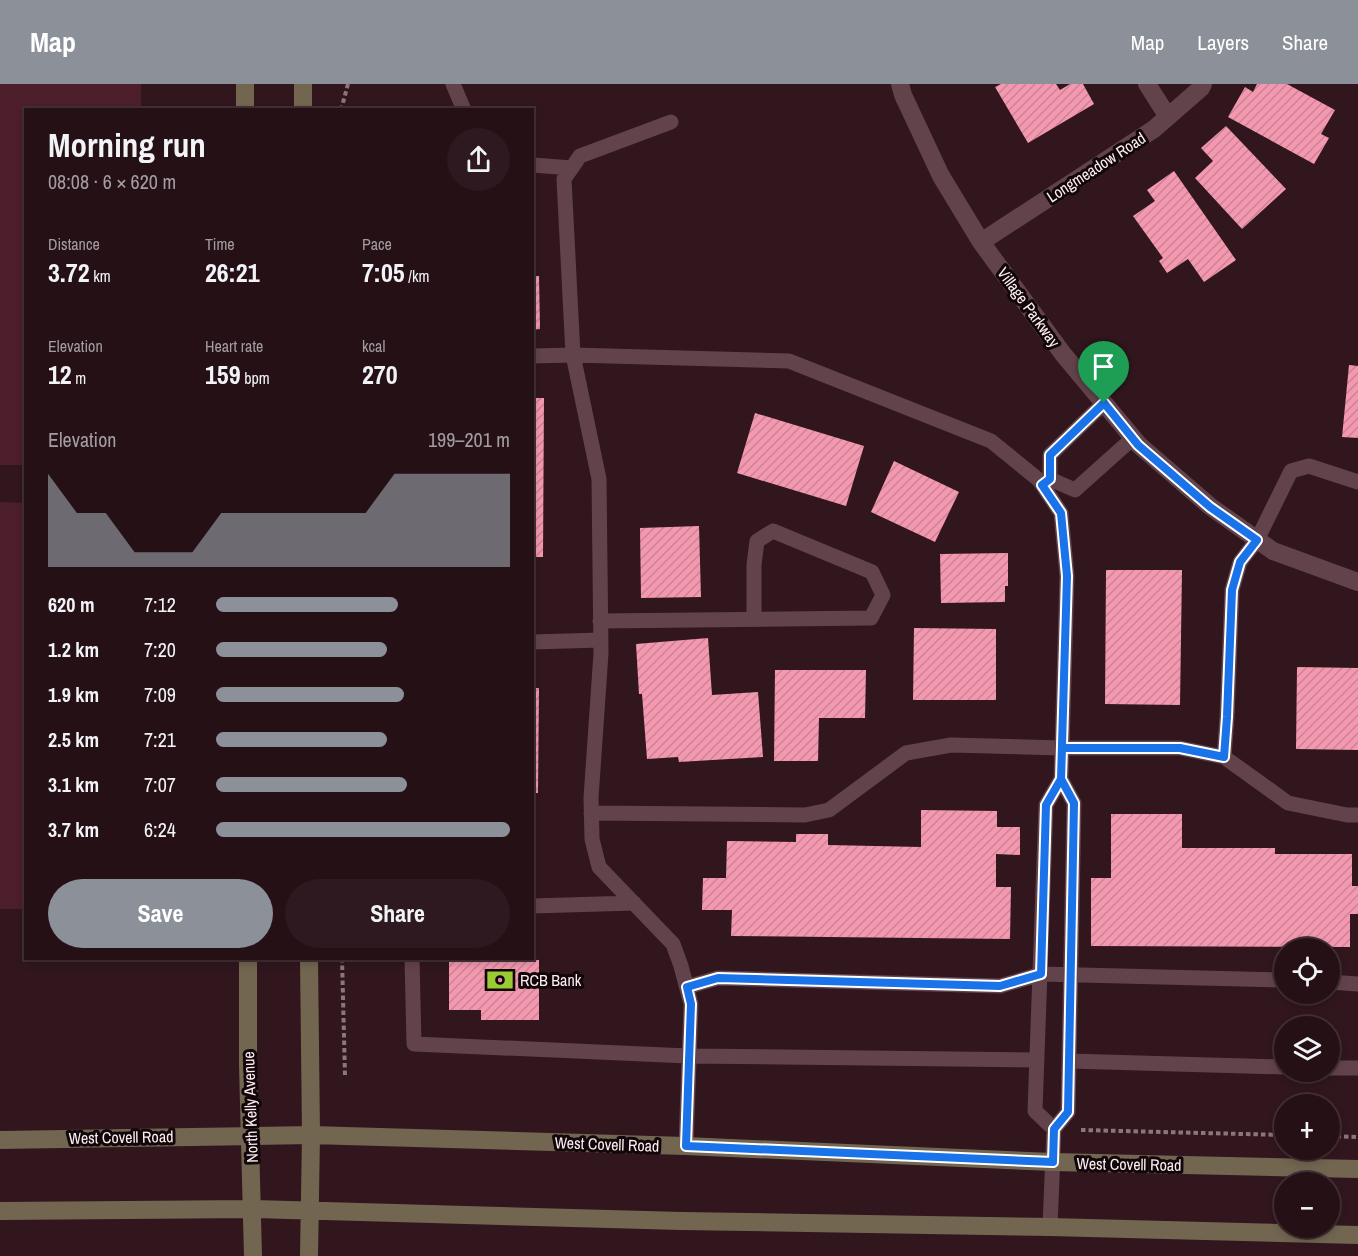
<!DOCTYPE html>
<meta charset="utf-8">
<style>
:root{--surface:#251016;--page:#2d191f;--text:#f1f3f6;--muted:#a39da1;--line:#423035;--accent:#8c9099}
body{margin:0;font-family:"Archivo Narrow",sans-serif;background:var(--page);color:var(--text);height:100vh;display:flex;flex-direction:column;font-size:22px;white-space:nowrap}
*{box-sizing:border-box;margin:0}
p{font-size:20px;color:var(--muted)}
.icon{flex:none;width:33px;height:33px;fill:none;stroke:currentColor;stroke-width:2;stroke-linecap:round;stroke-linejoin:round}
.map{position:relative;flex:1;overflow:hidden}
.details{position:absolute;left:24px;top:24px;width:510px;height:852px;display:flex;flex-direction:column;background:var(--surface);border-radius:0px;box-shadow:0 3px 9px #0003,0 0 0 2px var(--line)}
.details>*{flex:none}
.tools{position:absolute;left:1274px;top:854px;display:grid;gap:12px}
.tools a{display:grid;place-items:center;width:66px;height:66px;border-radius:50%;background:var(--surface);box-shadow:0 3px 9px #0003,0 0 0 2px var(--line);font-size:30px}
.pin{position:absolute;display:grid;place-items:center;width:51px;height:51px;color:#fff;margin:-62px -26px;border-radius:50% 50% 50% 0;rotate:-45deg;box-shadow:0 0 6px #0007}
.pin .icon{rotate:45deg}
.round{display:grid;place-items:center;flex:none;width:63px;height:63px;border-radius:32px;background:var(--page)}
.summary{display:flex;align-items:center;justify-content:space-between;height:102px;padding:0 24px}
h1{font-size:33px;font-weight:700;line-height:45px}
.stats{display:grid;grid-template-columns:repeat(3,1fr);gap:9px;height:102px;padding:6px 24px}
.stats div{display:grid;align-content:center}
.stats b{font-size:26px;font-weight:700}
.stats small{font-size:16px;font-weight:400}
.stats p{font-size:16px}
.chart{height:168px;padding:12px 24px}
.chart p{display:flex;justify-content:space-between}
.chart svg{width:100%;height:108px;margin-top:6px;fill:var(--accent);opacity:.7}
.button{display:flex;gap:12px;margin-top:auto;padding:12px 24px}
.button a{flex:1;height:69px;border-radius:36px;background:var(--accent);color:#fff;font-size:24px;font-weight:700;line-height:69px;text-align:center}
.button a+a{background:var(--page);color:var(--text)}
ul{padding:0 24px;list-style:none;font-size:20px}
li{display:grid;grid-template-columns:96px 72px 1fr;align-items:center;height:45px}
li i{height:15px;border-radius:8px;background:var(--accent)}
header{display:flex;align-items:center;gap:36px;box-sizing:border-box;height:84px;padding:0 30px;background:var(--accent);color:#fff}
header strong{font-size:28px}
nav{display:flex;gap:33px;margin-inline-start:auto;font-size:21px}
.map>svg:first-child{display:block}
.pitch{fill:#4d1e2c}
.building{fill:url(#building-hatch)}
.lines{fill:none;stroke-linecap:round;stroke-linejoin:round}
.path{stroke:#8c767c;stroke-width:4;stroke-dasharray:4.5 3;stroke-linecap:butt}
.lane{stroke:#63434b;stroke-width:15}
.street{stroke:#63434b;stroke-width:18}
.secondary{stroke:#726651;stroke-width:18}
.route-casing{stroke:#fff;stroke-width:12}
.route{stroke:#1a73e8;stroke-width:8}
.labels{text-anchor:middle;stroke-width:6;stroke-linejoin:round;paint-order:stroke}
.street-label{font-size:16px;fill:#fdedf0;stroke:#110609}
.poi-label{font-size:16px;fill:#fdedf0;stroke:#110609;text-anchor:start}
</style>
<header>
<strong>Map</strong>
<nav><a>Map</a><a>Layers</a><a>Share</a></nav>
</header>
<div class="map">
<svg width="1358" height="1172" viewBox="0 0 1358 1172">
<defs>
<pattern id="building-hatch" width="6" height="6" patternUnits="userSpaceOnUse" patternTransform="scale(1.5)"><rect width="6" height="6" fill="#f498b0"/><path d="M-1 1l2-2M0 6l6-6M5 7l2-2" fill="none" stroke="#ca8496"/></pattern>
</defs>
<rect width="100%" height="100%" fill="#31161e"/>
<path class="pitch" d="M0 0H141V25L26 26 25 381H0Z
M0 418 25 419V825H0Z"/>
<path class="building" d="M1001 0H1056L1060 6 1070 0H1083L1094 20 1028 59 995 3Z
M1257 0H1287L1335 26 1321 50 1329 54 1314 80 1228 33 1245 3 1253 8Z
M1226 42 1286 105 1242 145 1195 94 1213 77 1201 64Z
M1174 87 1236 176 1204 198 1188 175 1167 189 1159 177 1163 174 1133 132 1155 117 1147 106Z
M532 192H539L540 245 532 246Z
M1349 281 1358 282V354L1342 353Z
M532 314H544L543 473H532Z
M755 329 864 362 846 422 737 389Z
M894 377 959 408 935 458 871 428Z
M699 442 701 513 641 514 640 444Z
M1008 469V502H1005V518L941 519 940 470Z
M1106 486H1182L1180 621 1105 620Z
M914 544 996 545V616H913Z
M708 554 712 611 758 608 763 673 679 678 678 673 647 675 642 610H639L636 560Z
M1297 583 1358 584V666L1296 665Z
M775 586H866L865 634H819L818 677H774Z
M532 604H539L538 709H532Z
M921 726 997 727V743H1020V771L996 770V803H1011L1010 855 731 852 732 826H702L703 794H726L727 757 796 758V750H828V761L921 763Z
M1111 730H1182V764H1275V770H1352V802H1358V830H1350V863L1091 862V794H1111Z
M449 874 539 876V936H481V926H449Z"/>
<g class="lines">
<path class="path" d="M341 26 348 0
M342 874 345 992
M1081 1046 1284 1051
M1329 1052 1358 1053"/>
<path class="lane" d="M453 0 464 26
M671 38 580 72 564 95 573 271 789 277 991 357 1039 396 1061 429 1067 492 1062 664H1180L1224 673
M532 81 572 84
M532 272 573 271 599 395 601 569 591 714 592 755 599 783 673 860 681 882 691 920 686 1062
M1104 319 1050 371V395L1075 406 1133 354
M1358 398 1309 382 1291 387 1257 456 1240 478 1232 506 1227 633 1224 673 1288 719 1347 731H1358
M600 537 871 534 883 511 872 488 773 447 757 457 754 481V534
M532 558 601 556
M591 729 805 731 829 726 906 669 951 661 1062 664 1061 695
M532 822 634 819
M412 874 414 960 688 972 1037 976
M1329 898 1358 900
M687 903 718 894 1000 902 1041 890 1284 896
M1069 977 1284 983
M1329 984H1358
M1050 1143 1054 1045 1068 1028 1074 719 1061 695 1046 721 1035 1027 1054 1045"/>
<path class="street" d="M900 0 903 11 941 92 981 158 1063 270 1139 361 1211 423 1273 467 1358 498
M1147 0 1168 33
M981 158 1154 45 1201 4 1203 0"/>
<path class="secondary" d="M245 0V26
M303 0V26
M248 874V981L253 1172
M309 874 311 1051 309 1172
M0 1056 311 1051 686 1062 1053 1078 1358 1085
M0 1127 252 1125 682 1137 1050 1143 1358 1151"/>
</g>
<g class="lines">
<defs>
<path id="route" d="M1104 319 1050 371V395L1042 401 1061 429 1067 492 1061 695 1046 721 1041 890 1000 902 718 894 687 903 691 920 686 1062 1053 1078 1054 1045 1068 1028 1074 719 1061 695 1062 664H1180L1224 673 1227 633 1232 506 1240 478 1257 456 1210 423 1138 361 1104 319"/>
</defs>
<use href="#route" class="route-casing"/>
<use href="#route" class="route"/>
</g>
<defs>
<symbol id="bank-bare" viewBox="-9 -9 18 18"><path d="M-6-4H6V4H-6ZM0-2.3a2.3 2.3 0 1 0 0 4.6a2.3 2.3 0 1 0 0-4.6Z" fill="#9acb35" stroke="#110609" stroke-width="2.5" paint-order="stroke"/></symbol>
</defs>
<g fill-rule="evenodd">
<use href="#bank-bare" x="481" y="877" width="38" height="38"/>
</g>
<g class="labels">
<g class="street-label">
<text transform="translate(1096 83) rotate(-33)" y="6">Longmeadow Road</text>
<text transform="translate(1029 223) rotate(54)" y="6">Village Parkway</text>
<text transform="translate(250 1023) rotate(-92)" y="6">North Kelly Avenue</text>
<text transform="translate(121 1053) rotate(-1)" y="6">West Covell Road</text>
<text transform="translate(607 1060) rotate(2)" y="6">West Covell Road</text>
<text transform="translate(1129 1080) rotate(1)" y="6">West Covell Road</text>
</g>
<g class="poi-label">
<text x="520" y="902">RCB Bank</text>
</g>
</g>
</svg>
<div class="tools">
<a><svg class="icon" aria-label="locate" viewBox="0 0 24 24"><circle cx="12" cy="12" r="6"/><path d="M12 2v4M12 18v4M2 12h4M18 12h4"/></svg></a>
<a><svg class="icon" aria-label="layers" viewBox="0 0 24 24"><path d="M12 4l9 5-9 5-9-5zM3 14l9 5 9-5"/></svg></a>
<a>+</a>
<a>−</a>
</div>
<div class="pin" style="left:1104px;top:319px;background:#1e9e55"><svg class="icon" aria-label="arrive" viewBox="0 0 24 24"><path d="M6 21V4h12l-3 4 3 4H6"/></svg></div>
<section class="details">
<div class="summary"><div><h1>Morning run</h1><p>08:08 · 6 × 620 m</p></div><a class="round"><svg class="icon" aria-label="share" viewBox="0 0 24 24"><path d="M12 15V3M7 8l5-5 5 5M5 13v7h14v-7"/></svg></a></div>
<div class="stats">
<div><p>Distance</p><b>3.72<small> km</small></b></div>
<div><p>Time</p><b>26:21</b></div>
<div><p>Pace</p><b>7:05<small> /km</small></b></div>
</div>
<div class="stats">
<div><p>Elevation</p><b>12<small> m</small></b></div>
<div><p>Heart rate</p><b>159<small> bpm</small></b></div>
<div><p>kcal</p><b>270</b></div>
</div>
<div class="chart"><p><span>Elevation</span>199–201 m</p>
<svg viewBox="0 0 160 44" preserveAspectRatio="none"><path d="M0 44V6L10 22L20 22L30 38L40 38L50 38L60 22L70 22L80 22L90 22L100 22L110 22L120 6L130 6L140 6L150 6L160 6V44z"/></svg>
</div>
<ul>
<li><b>620 m</b>7:12<i style="width:62%"></i></li>
<li><b>1.2 km</b>7:20<i style="width:58%"></i></li>
<li><b>1.9 km</b>7:09<i style="width:64%"></i></li>
<li><b>2.5 km</b>7:21<i style="width:58%"></i></li>
<li><b>3.1 km</b>7:07<i style="width:65%"></i></li>
<li><b>3.7 km</b>6:24<i style="width:100%"></i></li>
</ul>
<div class="button"><a>Save</a><a>Share</a></div>
</section>
</div>
